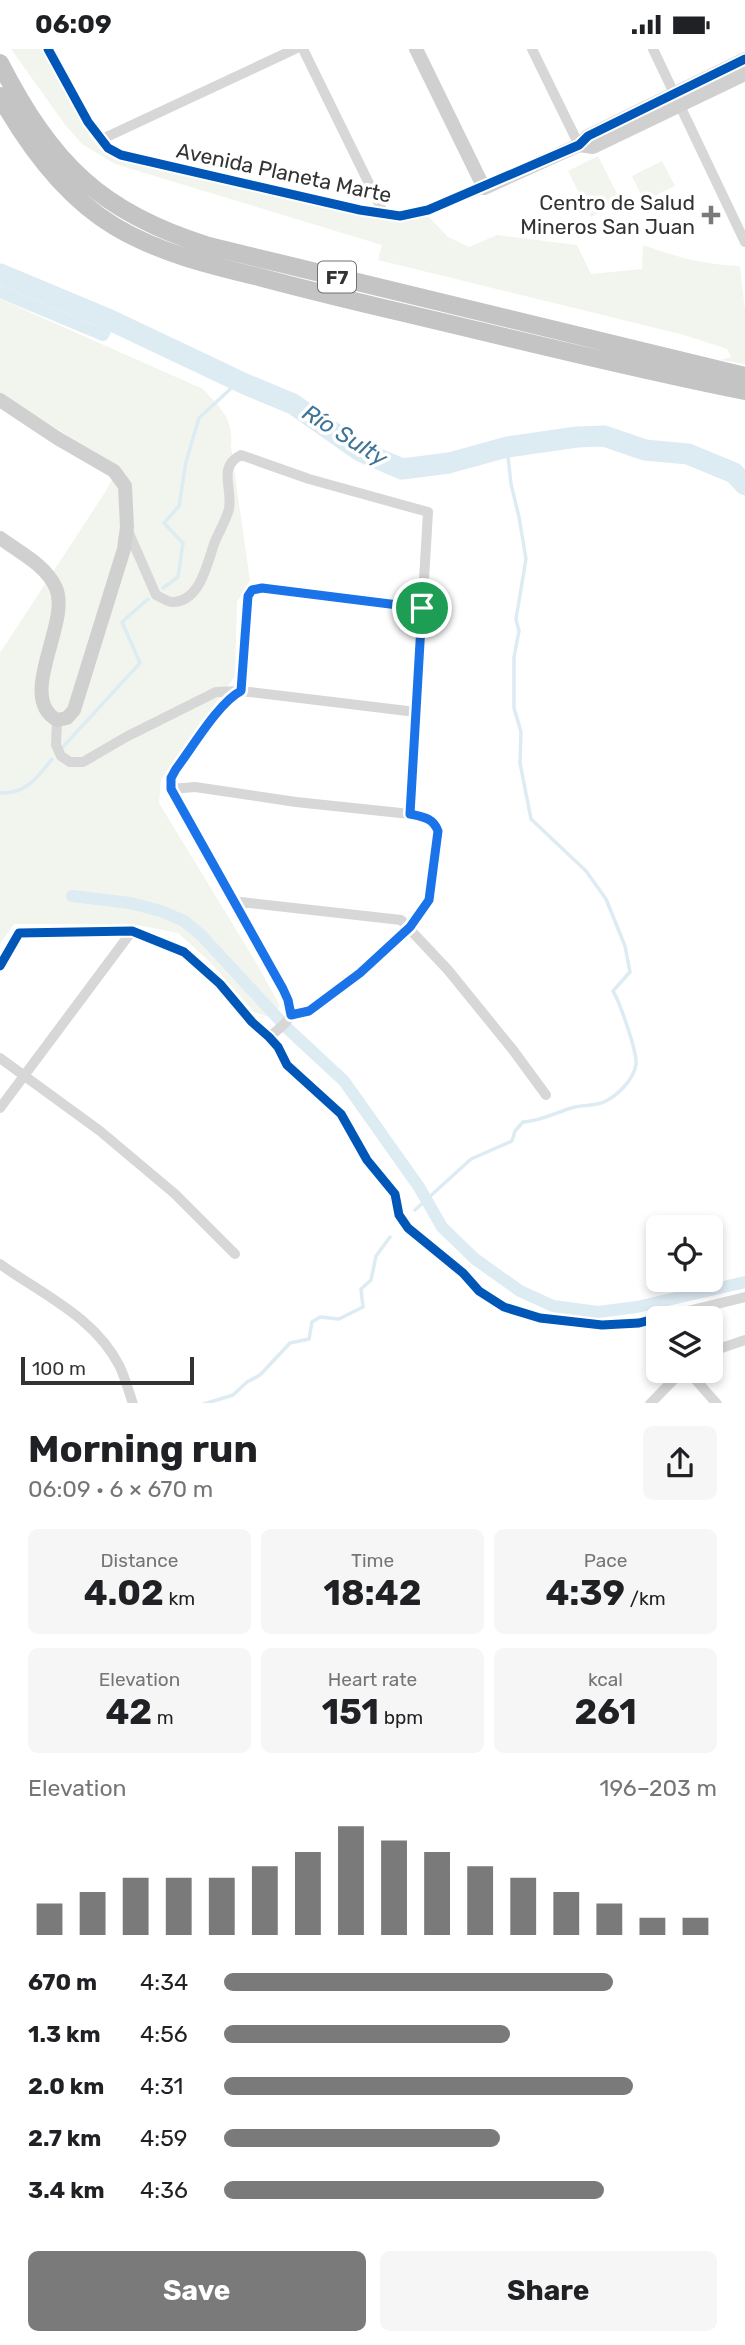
<!DOCTYPE html>
<meta charset="utf-8">
<style>
:root{--surface:#fff;--page:#f6f6f6;--text:#202124;--muted:#757577;--accent:#7a7a7a}
body{margin:0;font-family:Rubik,sans-serif;background:var(--page);color:var(--text);height:100vh;display:flex;flex-direction:column;font-size:26px;white-space:nowrap}
*{box-sizing:border-box;margin:0}
p{font-size:23px;color:var(--muted)}
.icon{flex:none;width:38px;height:38px;fill:none;stroke:currentColor;stroke-width:2;stroke-linecap:round;stroke-linejoin:round}
.map{position:relative;height:1354px;overflow:hidden}
.details{display:flex;flex-direction:column;background:var(--surface);flex:1}
.details>*{flex:none}
.buttons{position:absolute;left:646px;top:1166px;display:grid;gap:14px}
.buttons a{display:grid;place-items:center;width:77px;height:77px;border-radius:10px;background:var(--surface);box-shadow:0 4px 10px #0003;font-size:35px}
.scale{position:absolute;left:21px;bottom:18px;width:173px;box-sizing:border-box;padding-left:7px;border:4px solid #333;border-top:0;font-size:19px;line-height:24px;white-space:nowrap;color:#333;-webkit-text-stroke:5px #fff;paint-order:stroke}
.pin{position:absolute;display:grid;place-items:center;width:60px;height:60px;color:#fff;margin:-30px;border:4px solid #fff;border-radius:50%;box-shadow:0 2px 7px #0007}
.round{display:grid;place-items:center;flex:none;width:74px;height:74px;border-radius:10px;background:var(--page)}
.overview{display:flex;align-items:center;justify-content:space-between;height:119px;padding:0 28px}
h1{font-size:38px;font-weight:700;line-height:52px}
.figures{display:grid;grid-template-columns:repeat(3,1fr);gap:10px;height:119px;padding:7px 28px}
.figures div{display:grid;align-content:center;border-radius:10px;background:var(--page);text-align:center}
.figures b{font-size:35px;font-weight:700}
.figures small{font-size:19px;font-weight:400}
.figures p{font-size:19px}
.chart{height:196px;padding:14px 28px}
.chart p{display:flex;justify-content:space-between}
.chart svg{width:100%;height:126px;margin-top:7px;stroke:var(--accent);stroke-width:6}
.primary-button{display:flex;gap:14px;margin-top:auto;padding:14px 28px}
.primary-button a{flex:1;height:80px;border-radius:10px;background:var(--accent);color:#fff;font-size:28px;font-weight:700;line-height:80px;text-align:center}
.primary-button a+a{background:var(--page);color:var(--text)}
ul{padding:0 28px;list-style:none;font-size:23px}
li{display:grid;grid-template-columns:112px 84px 1fr;align-items:center;height:52px}
li i{height:18px;border-radius:9px;background:var(--accent)}
.status{display:flex;justify-content:space-between;align-items:center;height:49px;padding:0 35px;background:var(--surface);direction:ltr}
.status svg{height:19px;fill:currentColor}
.map>svg:first-child{display:block}
.green{fill:#f1f5ed}
.lines{fill:none;stroke-linecap:round;stroke-linejoin:round}
.stream{stroke:#ddebf3;stroke-width:3.5}
.canal{stroke:#ddebf3;stroke-width:12}
.river{stroke:#ddebf3;stroke-width:21}
.street{stroke:#d7d7d7;stroke-width:10}
.secondary{stroke:#d0d0d0;stroke-width:14}
.highway{stroke:#c4c4c4;stroke-width:18}
.cycleway-casing{stroke:#fff;stroke-width:13}
.cycleway{stroke:#0057b8;stroke-width:9}
.route-casing{stroke:#fff;stroke-width:14}
.route{stroke:#1a73e8;stroke-width:9}
.poi-dot{fill:#7a7a7a;stroke:#fff;stroke-width:2.5}
.labels{text-anchor:middle;stroke-width:7;stroke-linejoin:round;paint-order:stroke}
.shield{fill:#fff;stroke:#707070;stroke-width:2}
.shield-label{font-size:19px;font-weight:bold;fill:#333}
.street-label{font-size:21px;fill:#333;stroke:#fff}
.poi-label{font-size:21px;fill:#333;stroke:#fff;text-anchor:end}
.water-label{font-size:23px;font-style:italic;fill:#3f7597;stroke:#fff}
</style>
<div class="status"><b>06:09</b><svg viewBox="0 0 49 12"><path d="M0 12V9h3v3zM5 12V6h3v6zM10 12V3h3v9zM15 12V0h3v12zM26 1h20v11H26zM47 4h2v5h-2z"/></svg></div>
<div class="map">
<svg width="745" height="1355" viewBox="0 0 745 1355">
<rect width="100%" height="100%" fill="#fff"/>
<path class="green" d="M11 0H42L89 86 99 99 116 108 334 161 387 170 429 168 448 188 469 198 497 186 577 196 591 225 642 220 643 196C676 208 706 216 740 217L745 261V315L720 311 731 308 727 300 684 286 378 211 382 196 115 115 82 95 66 77Z
M598 107 621 153 591 168 568 122Z
M662 112 675 137 644 152 632 127Z
M0 250 203 340C221 360 234 369 231 398L250 532 237 553 235 627 161 730 159 754 257 915 280 957 269 968 254 963 209 912 178 884 132 875H14L0 895V604L104 445 119 418 0 345Z"/>
<g class="lines">
<path class="stream" d="M163 539 178 528 183 494 164 474 179 457 186 413 199 369 239 332
M61 700 140 614 122 573 148 550
M0 744C26 745 37 729 52 710
M415 1161 471 1110 512 1092 515 1082 523 1073C542 1072 556 1063 575 1058 584 1056 598 1057 606 1052 619 1045 634 1030 636 1015 637 1002 620 954 613 942L630 923 625 897 606 850 586 822 531 770 520 714 521 683 514 659V608L519 582 516 570 526 510 519 468 511 435 507 398
M204 1355 233 1346 247 1333 260 1326 290 1294 309 1290 312 1273 320 1268 339 1270 363 1258 361 1240 371 1231 376 1207 390 1188"/>
<path class="canal" d="M0 243 103 286 110 271
M72 847 130 854 161 862 184 872 201 886 287 979 344 1032 419 1138 442 1178 475 1210 520 1242 553 1257 598 1263 637 1258 745 1233"/>
<path class="river" d="M0 225 110 271 245 335 293 355 360 402 402 420 449 414 507 398 577 388 604 387 645 401 688 405 734 424 745 436"/>
<path class="street" d="M48 0 88 73 108 99 121 106 360 161 400 167 428 161 484 139
M303 0 384 165
M532 0 579 96
M653 0 745 193
M100 91 295 0
M128 482 156 546C160 548 167 552 171 553 200 554 207 515 214 495 218 484 226 472 229 460 233 439 217 418 241 406L309 430 428 463 410 765
M241 642 248 547 252 541 262 539 422 559
M241 643C219 653 191 699 176 720L171 729V740L288 951C294 972 285 974 269 988
M57 671 56 696 61 707 70 713H83L126 688 216 643 241 642 416 663
M171 740 195 738 296 753 410 765C424 768 433 769 438 783L429 851 410 878 360 924 309 962 291 966
M232 852 401 871 448 921 513 1001 546 1046
M0 917 19 884 132 882 184 903 220 935 252 973 269 988 278 998 287 1016 341 1065 367 1111 395 1145 399 1166 408 1179 463 1224 479 1242 504 1258 540 1269 602 1276 639 1274 658 1269
M0 1009 100 1082 175 1145 235 1205
M0 1059 132 882
M0 1215C43 1246 95 1268 120 1318 125 1329 129 1343 133 1355
M659 1269 745 1248
M710 1303 745 1291
M687 1321 717 1355
M650 1355 683 1321"/>
<path class="secondary" d="M416 0 484 139 579 96 588 87 745 10
M579 96 593 98 745 25
M0 351 57 389 114 422 125 437 127 478 124 500 74 661 67 669 57 671C16 648 71 574 56 539 46 516 19 503 0 489"/>
<path class="highway" d="M0 14C51 113 100 164 209 197L745 327
M0 47C28 97 64 147 114 177 159 204 209 216 259 228 300 239 341 249 383 259 503 287 623 318 745 342"/>
<defs>
<path id="cycleway" d="M48 0 88 73 108 99 121 106 360 161 400 167 428 161 579 96 588 87 745 10
M0 917 19 884 132 882 184 903 220 935 252 973 269 988 278 998 287 1016 341 1065 367 1111 395 1145 399 1166 408 1179 463 1224 479 1242 504 1258 540 1269 602 1276 639 1274 658 1269"/>
</defs>
<use href="#cycleway" class="cycleway-casing"/>
<use href="#cycleway" class="cycleway"/>
</g>
<g class="lines">
<defs>
<path id="route" d="M262 539 422 559 410 765C424 768 433 769 438 782L429 851 410 878 360 924 309 962 291 966 288 951 283 940 171 740V729L176 720C192 699 219 653 241 642L248 547 252 541Z"/>
</defs>
<use href="#route" class="route-casing"/>
<use href="#route" class="route"/>
</g>
<path class="poi-dot" d="M707.5 155.5h7v7h7v7h-7v7h-7v-7h-7v-7h7z"/>
<g class="labels">
<rect class="shield" x="318" y="212.5" width="38" height="31" rx="5"/>
<g class="shield-label">
<text x="337" y="235">F7</text>
</g>
<g class="street-label">
<text transform="translate(284 124) rotate(12)" y="7">Avenida Planeta Marte</text>
</g>
<g class="poi-label">
<text x="695" y="161">Centro de Salud<tspan x="695" dy="24">Mineros San Juan</tspan></text>
</g>
<g class="water-label">
<text transform="translate(345 386) rotate(32)" y="8">Río Sulty</text>
</g>
</g>
</svg>
<div class="buttons">
<a><svg class="icon" aria-label="locate" viewBox="0 0 24 24"><circle cx="12" cy="12" r="6"/><path d="M12 2v4M12 18v4M2 12h4M18 12h4"/></svg></a>
<a><svg class="icon" aria-label="layers" viewBox="0 0 24 24"><path d="M12 4l9 5-9 5-9-5zM3 14l9 5 9-5"/></svg></a>
</div>
<div class="scale">100 m</div>
<div class="pin" style="left:422px;top:559px;background:#1e9e55"><svg class="icon" aria-label="arrive" viewBox="0 0 24 24"><path d="M6 21V4h12l-3 4 3 4H6"/></svg></div>
</div>
<section class="details">
<div class="overview"><div><h1>Morning run</h1><p>06:09 · 6 × 670 m</p></div><a class="round"><svg class="icon" aria-label="share" viewBox="0 0 24 24"><path d="M12 15V3M7 8l5-5 5 5M5 13v7h14v-7"/></svg></a></div>
<div class="figures">
<div><p>Distance</p><b>4.02<small> km</small></b></div>
<div><p>Time</p><b>18:42</b></div>
<div><p>Pace</p><b>4:39<small> /km</small></b></div>
</div>
<div class="figures">
<div><p>Elevation</p><b>42<small> m</small></b></div>
<div><p>Heart rate</p><b>151<small> bpm</small></b></div>
<div><p>kcal</p><b>261</b></div>
</div>
<div class="chart"><p><span>Elevation</span>196–203 m</p>
<svg viewBox="0 0 160 44" preserveAspectRatio="none"><path d="M5 44V33M15 44V29M25 44V24M35 44V24M45 44V24M55 44V20M65 44V15M75 44V6M85 44V11M95 44V15M105 44V20M115 44V24M125 44V29M135 44V33M145 44V38M155 44V38"/></svg>
</div>
<ul>
<li><b>670 m</b>4:34<i style="width:79%"></i></li>
<li><b>1.3 km</b>4:56<i style="width:58%"></i></li>
<li><b>2.0 km</b>4:31<i style="width:83%"></i></li>
<li><b>2.7 km</b>4:59<i style="width:56%"></i></li>
<li><b>3.4 km</b>4:36<i style="width:77%"></i></li>
</ul>
<div class="primary-button"><a>Save</a><a>Share</a></div>
</section>
